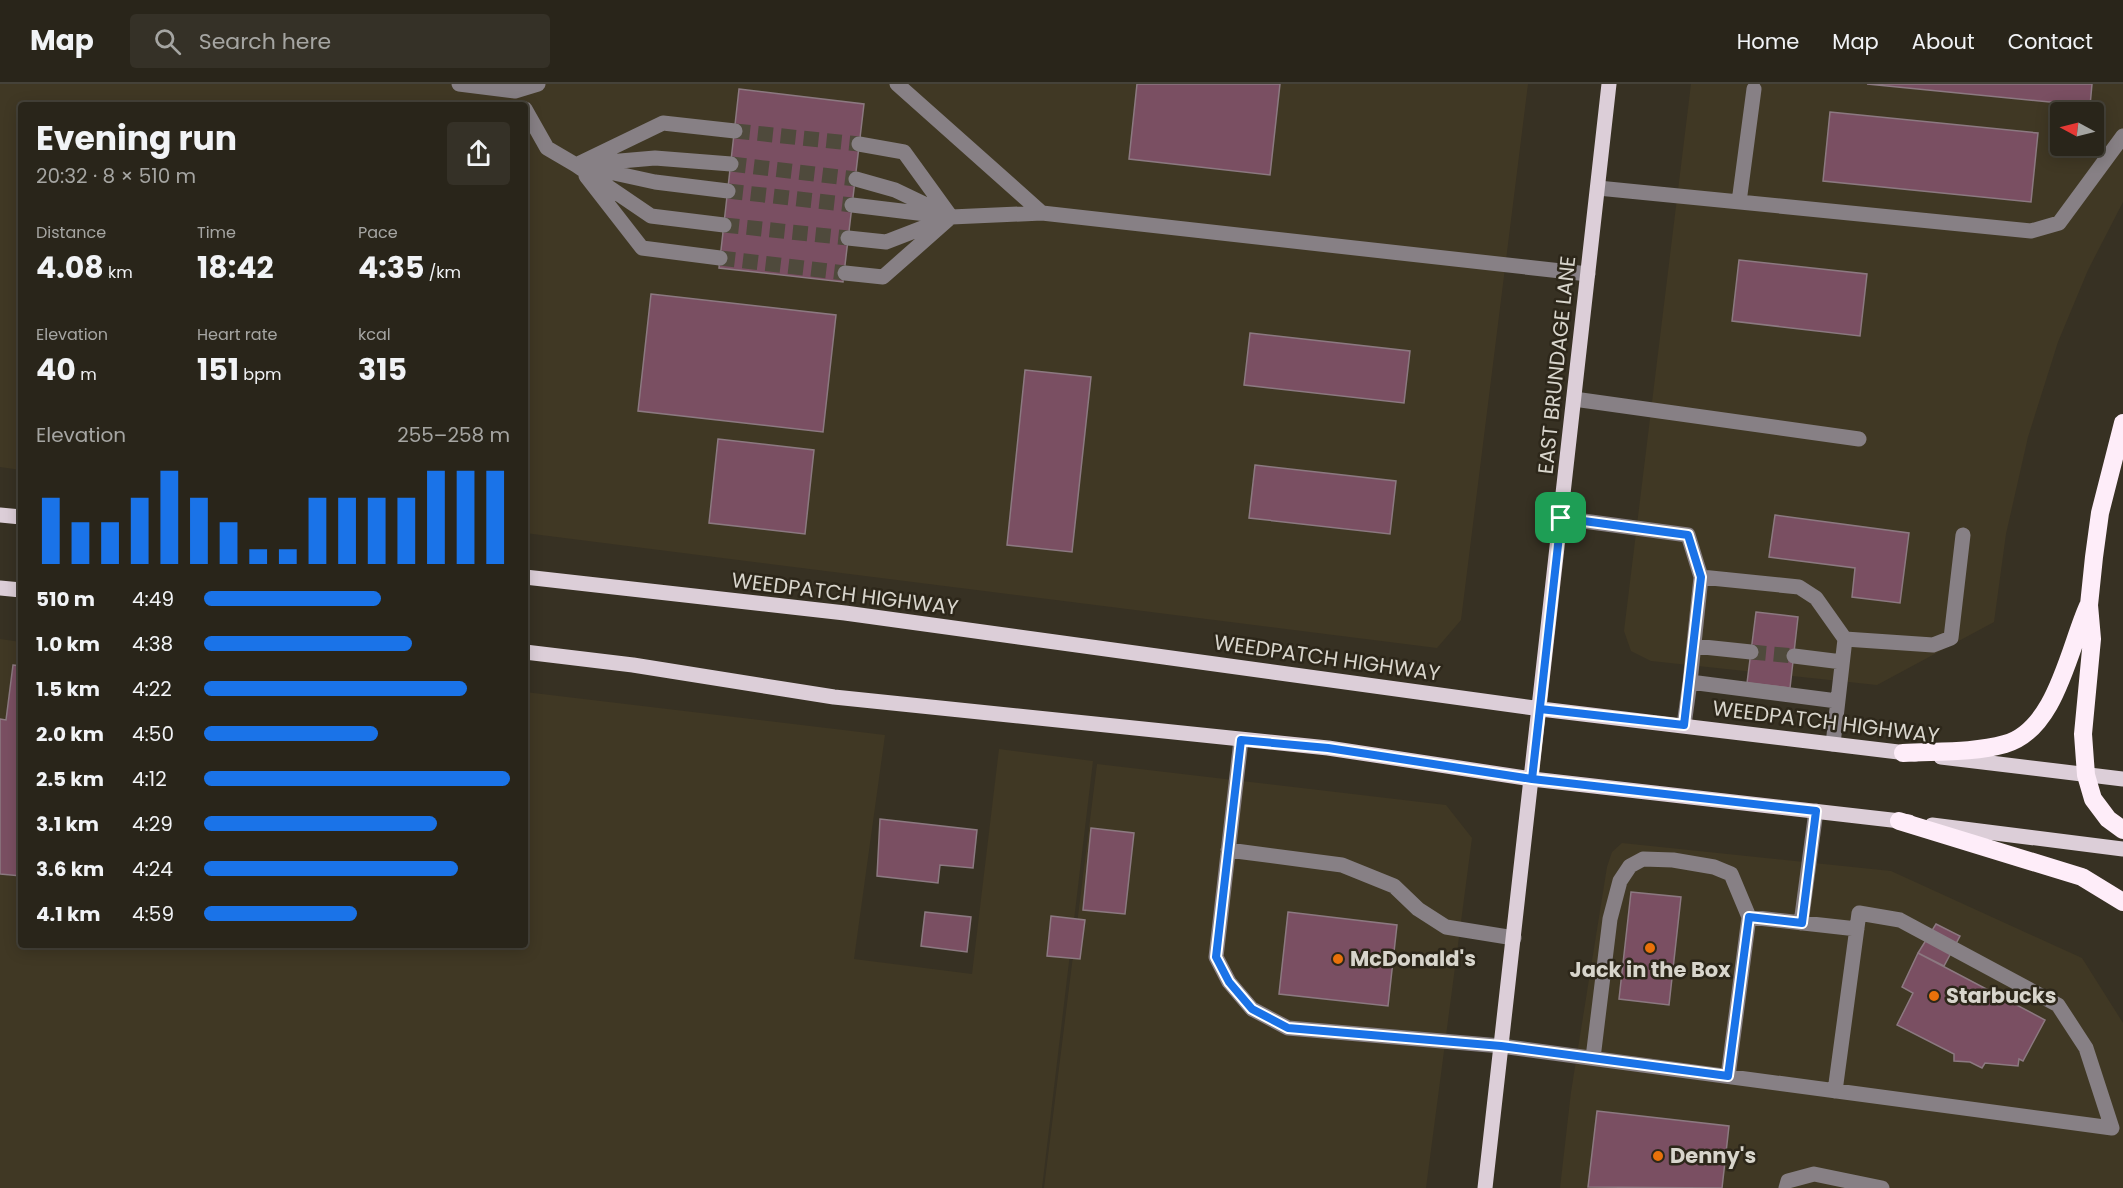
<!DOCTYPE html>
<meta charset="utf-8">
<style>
:root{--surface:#29251a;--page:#353127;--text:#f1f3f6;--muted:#a5a5a2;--line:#454239;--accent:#1a73e8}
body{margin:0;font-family:Poppins,sans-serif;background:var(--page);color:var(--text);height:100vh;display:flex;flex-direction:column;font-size:22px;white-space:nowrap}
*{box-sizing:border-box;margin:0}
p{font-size:20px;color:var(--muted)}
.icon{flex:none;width:33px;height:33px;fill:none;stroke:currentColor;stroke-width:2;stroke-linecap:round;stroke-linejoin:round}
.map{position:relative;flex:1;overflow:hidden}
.details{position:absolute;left:18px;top:18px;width:510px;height:846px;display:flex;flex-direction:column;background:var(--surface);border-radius:6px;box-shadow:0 3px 15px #0003,0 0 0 2px var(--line)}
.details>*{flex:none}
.needle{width:39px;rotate:277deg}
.tools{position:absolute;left:2050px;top:18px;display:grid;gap:12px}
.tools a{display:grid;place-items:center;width:54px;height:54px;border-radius:6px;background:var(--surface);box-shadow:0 3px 15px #0003,0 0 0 2px var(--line);font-size:30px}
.pin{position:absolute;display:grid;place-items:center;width:51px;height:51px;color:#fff;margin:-26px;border-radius:12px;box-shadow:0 3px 9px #0006}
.round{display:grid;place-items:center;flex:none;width:63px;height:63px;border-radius:6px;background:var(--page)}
.head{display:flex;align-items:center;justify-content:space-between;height:102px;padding:0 18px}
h1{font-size:33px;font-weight:700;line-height:45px}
.stats{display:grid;grid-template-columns:repeat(3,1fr);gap:9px;height:102px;padding:6px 18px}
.stats div{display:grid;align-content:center}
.stats b{font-size:30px;font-weight:700}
.stats small{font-size:16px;font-weight:400}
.stats p{font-size:16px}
.chart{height:168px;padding:12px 18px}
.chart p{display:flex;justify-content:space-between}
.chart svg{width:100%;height:108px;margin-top:6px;stroke:var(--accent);stroke-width:6}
ul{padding:0 18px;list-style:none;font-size:20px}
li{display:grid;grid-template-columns:96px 72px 1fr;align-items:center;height:45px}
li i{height:15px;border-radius:8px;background:var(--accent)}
header{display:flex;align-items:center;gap:36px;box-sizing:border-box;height:84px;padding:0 30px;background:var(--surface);border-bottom:2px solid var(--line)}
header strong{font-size:28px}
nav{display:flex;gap:33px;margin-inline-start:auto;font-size:21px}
.search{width:420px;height:54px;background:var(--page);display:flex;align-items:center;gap:15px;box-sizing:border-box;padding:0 21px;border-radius:6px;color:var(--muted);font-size:22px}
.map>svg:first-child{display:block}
.built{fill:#403824;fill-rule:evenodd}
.building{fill:#7a4f62;stroke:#8c7981;stroke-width:1.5}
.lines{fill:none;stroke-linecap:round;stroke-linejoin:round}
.minor-tunnel{stroke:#4f4a3c;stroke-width:15;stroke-dasharray:15 8;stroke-linecap:butt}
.minor{stroke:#878085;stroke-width:15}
.major{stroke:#dcced8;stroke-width:15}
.highway{stroke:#feedf9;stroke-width:18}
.route-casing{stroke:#fff;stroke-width:12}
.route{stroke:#1a73e8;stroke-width:8}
.food-dot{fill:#e8710a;stroke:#2d271a;stroke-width:2}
.labels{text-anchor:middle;stroke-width:5;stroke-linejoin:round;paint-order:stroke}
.street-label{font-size:21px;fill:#d8d5cc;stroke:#2d271a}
.poi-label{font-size:21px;font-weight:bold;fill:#d8d5cc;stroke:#2d271a;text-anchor:start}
</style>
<header>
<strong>Map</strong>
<div class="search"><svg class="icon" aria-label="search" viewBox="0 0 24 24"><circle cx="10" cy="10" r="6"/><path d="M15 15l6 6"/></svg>Search here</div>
<nav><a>Home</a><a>Map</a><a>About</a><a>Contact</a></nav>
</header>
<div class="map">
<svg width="2123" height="1104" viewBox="0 0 2123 1104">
<rect width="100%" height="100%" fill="#373123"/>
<path class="built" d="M0 0H1528L1461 536 1437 564 525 449V21H21V386L0 383Z
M1691 0H2123V118L2088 186 2058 258 2028 353 2006 450 1994 538 1877 601 1651 577 1631 567 1624 547ZM2061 28H2094V62H2061Z
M0 555 21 558V861H525V608L885 651 854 875 972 890 999 665 1093 677 1042 1104H0Z
M1097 680 1446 721 1472 754 1426 1104H1044Z
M1622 759 1891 787 2082 874 2123 939V1104H1560L1571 1008 1607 783 1612 768Z"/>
<path class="building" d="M1137 0H1280L1270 91 1129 75Z
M1867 0H2092L2090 22Z
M739 5 864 20 843 198 719 184Z
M1830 28 2038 49 2031 118 1823 97Z
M1739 176 1867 190 1860 252 1732 237Z
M651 210 836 231 823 348 638 327Z
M1250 249 1410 267 1404 319 1244 301Z
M1025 286 1091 293 1072 468 1007 461Z
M718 355 814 366 805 450 709 439Z
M1255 381 1396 397 1390 450 1249 434Z
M1775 431 1909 449 1900 519 1852 513 1855 484 1769 473Z
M1756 528 1798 533 1790 604 1747 599Z
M13 581 21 582V792L0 790V635L6 636Z
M880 735 977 746 973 784 940 781 938 799 877 792Z
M1091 744 1134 749 1125 830 1083 826Z
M1631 808 1681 813 1669 921 1619 915Z
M925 828 971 833 967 868 921 862Z
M1288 828 1397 841 1388 922 1279 910Z
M1051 832 1085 836 1080 875 1047 872Z
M1936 840 1960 852 1944 882 1918 869Z
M1918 869 2045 936 2023 977 2019 975 2018 982 1985 979 1982 984 1970 978 1954 977V970L1897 941 1913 909 1902 903Z
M1597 1027 1729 1042 1722 1104 1588 1103Z"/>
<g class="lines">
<path class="minor-tunnel" d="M735 47 859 60
M731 80 856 95
M728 107 852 121
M724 141 848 154
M720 174 845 189
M1751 568 1794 572"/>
<path class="minor" d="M459 0 515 7 538 0
M897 0 1042 129 1588 190
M525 25 547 64 576 81 651 132 724 141
M859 60 904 68 951 133
M585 80 655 74 731 80
M576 81 663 39 735 47
M591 84 655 98 728 107
M586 92 642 164 720 174
M856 95 895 106 941 128
M1598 104 2031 147 2059 139 2123 52
M1739 118 1754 5
M852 121 951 133 1042 129
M848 154 886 158 943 136
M845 189 883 193 951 133
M1574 315 1859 355
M1561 434 1688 451 1701 493 1799 503 1816 514 1845 555
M1701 493 1690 598 1837 617
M1694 562 1751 568
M1794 572 1842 578
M1684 641 1690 598
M1241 656 1216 873 1229 898 1252 925 1288 944 1501 962 2112 1044 2086 964 2058 921 1900 836 1859 829 1835 1007
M1833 660 1845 555 1933 561 1951 554 1963 451
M1228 766 1342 781 1394 802 1418 825 1446 843 1514 854
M1801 839 1816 727
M1593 974 1610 835 1620 797 1630 782 1643 775 1673 776 1714 783 1731 790 1749 833
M1728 992 1749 833 1857 845
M1786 1104 1788 1097 1814 1090 1882 1104"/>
<path class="major" d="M0 431 21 433
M525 493 845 529 1541 625 1915 670
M0 504 21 506
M525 568 633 581 834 613 1328 664 1532 695 1909 738
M1941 673 2123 695
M1932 741 2123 765
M1485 1104 1609 0"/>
<path class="highway" d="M2123 339 2100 429 2094 473 2089 521 2092 555 2083 650 2086 691 2093 715 2108 735 2123 746
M1903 669C1936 667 1973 669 2005 660 2056 646 2069 564 2088 522
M1899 737 2082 793 2123 818"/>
</g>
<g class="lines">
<defs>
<path id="route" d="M1561 434 1532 695 1328 664 1241 656 1216 873 1229 898 1252 925 1288 944 1501 962 1728 992 1749 833 1802 839 1816 727 1532 695 1540 625 1684 641 1701 493 1688 451 1561 434"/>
</defs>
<use href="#route" class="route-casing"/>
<use href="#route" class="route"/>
</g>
<g class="food-dot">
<circle cx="1650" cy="864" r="6"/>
<circle cx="1338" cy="875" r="6"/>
<circle cx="1934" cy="912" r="6"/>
<circle cx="1658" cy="1072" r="6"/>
</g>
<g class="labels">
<g class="street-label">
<text transform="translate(1557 281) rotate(-84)" y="7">EAST BRUNDAGE LANE</text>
<text transform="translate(845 510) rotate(7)" y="7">WEEDPATCH HIGHWAY</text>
<text transform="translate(1327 574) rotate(8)" y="7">WEEDPATCH HIGHWAY</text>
<text transform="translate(1826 638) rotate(7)" y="7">WEEDPATCH HIGHWAY</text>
</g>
<g class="poi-label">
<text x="1350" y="882">McDonald's</text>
<text x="1650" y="893" text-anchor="middle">Jack in the Box</text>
<text x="1946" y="919">Starbucks</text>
<text x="1670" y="1079">Denny's</text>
</g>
</g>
</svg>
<div class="tools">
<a><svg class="needle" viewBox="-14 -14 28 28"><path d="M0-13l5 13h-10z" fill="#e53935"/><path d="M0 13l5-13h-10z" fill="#a5a5a2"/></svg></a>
</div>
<div class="pin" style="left:1561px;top:434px;background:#1e9e55"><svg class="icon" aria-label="arrive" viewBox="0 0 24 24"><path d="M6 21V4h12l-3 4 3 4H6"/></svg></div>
<section class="details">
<div class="head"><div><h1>Evening run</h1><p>20:32 · 8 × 510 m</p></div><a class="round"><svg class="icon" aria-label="share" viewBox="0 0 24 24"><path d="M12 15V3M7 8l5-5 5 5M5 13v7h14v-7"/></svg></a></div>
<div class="stats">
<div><p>Distance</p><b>4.08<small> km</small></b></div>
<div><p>Time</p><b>18:42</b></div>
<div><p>Pace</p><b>4:35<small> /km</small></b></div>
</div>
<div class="stats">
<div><p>Elevation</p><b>40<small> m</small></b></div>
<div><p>Heart rate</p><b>151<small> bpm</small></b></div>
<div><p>kcal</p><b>315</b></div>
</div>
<div class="chart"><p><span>Elevation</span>255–258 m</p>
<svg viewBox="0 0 160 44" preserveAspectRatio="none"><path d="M5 44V17M15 44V27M25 44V27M35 44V17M45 44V6M55 44V17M65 44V27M75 44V38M85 44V38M95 44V17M105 44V17M115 44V17M125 44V17M135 44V6M145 44V6M155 44V6"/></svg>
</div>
<ul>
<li><b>510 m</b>4:49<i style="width:58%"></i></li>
<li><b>1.0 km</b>4:38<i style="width:68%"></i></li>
<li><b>1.5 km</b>4:22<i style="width:86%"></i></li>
<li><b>2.0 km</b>4:50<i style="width:57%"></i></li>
<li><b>2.5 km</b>4:12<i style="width:100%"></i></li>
<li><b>3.1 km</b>4:29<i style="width:76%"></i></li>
<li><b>3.6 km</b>4:24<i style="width:83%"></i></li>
<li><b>4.1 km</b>4:59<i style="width:50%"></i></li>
</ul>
</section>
</div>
